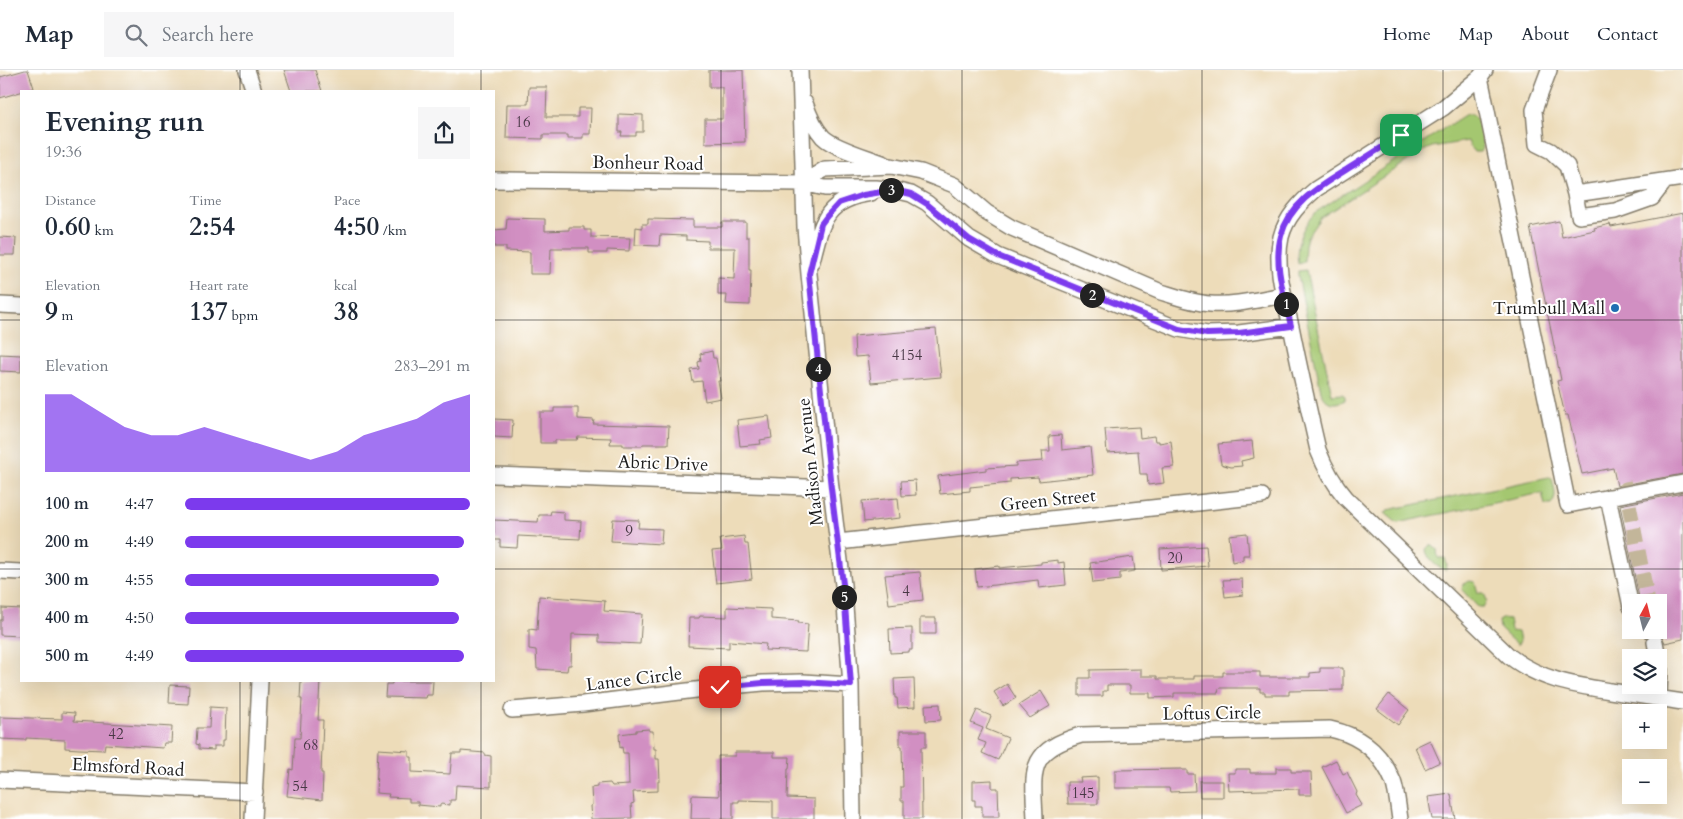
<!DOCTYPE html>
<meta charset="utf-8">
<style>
:root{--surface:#fff;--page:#f6f6f7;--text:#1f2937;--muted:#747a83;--line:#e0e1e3;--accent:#7c3aed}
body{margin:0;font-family:Cardo,serif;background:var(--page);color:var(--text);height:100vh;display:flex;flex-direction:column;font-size:19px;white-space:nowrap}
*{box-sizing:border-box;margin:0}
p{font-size:16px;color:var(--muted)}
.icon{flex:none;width:28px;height:28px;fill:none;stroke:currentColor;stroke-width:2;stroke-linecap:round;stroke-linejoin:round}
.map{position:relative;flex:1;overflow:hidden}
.sheet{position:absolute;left:20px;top:20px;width:475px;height:592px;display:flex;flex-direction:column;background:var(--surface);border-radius:0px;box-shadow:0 5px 20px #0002}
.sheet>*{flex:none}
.needle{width:32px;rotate:7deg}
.fabs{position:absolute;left:1622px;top:524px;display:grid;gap:10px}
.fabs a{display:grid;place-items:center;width:45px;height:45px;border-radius:0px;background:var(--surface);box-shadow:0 5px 20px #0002;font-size:25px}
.pin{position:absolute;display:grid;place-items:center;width:42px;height:42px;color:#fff;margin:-21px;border-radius:10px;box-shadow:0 2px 8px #0006}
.km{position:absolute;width:25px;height:25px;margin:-12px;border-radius:50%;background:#222;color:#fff;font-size:14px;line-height:25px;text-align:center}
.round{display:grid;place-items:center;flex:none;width:52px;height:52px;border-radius:0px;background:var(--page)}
.head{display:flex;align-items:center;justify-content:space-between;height:85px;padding:0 25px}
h1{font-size:28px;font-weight:800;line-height:38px}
.figures{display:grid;grid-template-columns:repeat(3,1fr);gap:8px;height:85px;padding:5px 25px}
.figures div{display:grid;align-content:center}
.figures b{font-size:25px;font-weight:800}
.figures small{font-size:14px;font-weight:400}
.figures p{font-size:14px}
.chart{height:140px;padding:10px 25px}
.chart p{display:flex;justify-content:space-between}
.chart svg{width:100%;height:90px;margin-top:5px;fill:var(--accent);opacity:.7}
ul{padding:0 25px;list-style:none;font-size:16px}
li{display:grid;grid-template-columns:80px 60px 1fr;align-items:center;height:38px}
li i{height:12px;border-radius:6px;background:var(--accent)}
header{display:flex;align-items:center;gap:30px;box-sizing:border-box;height:70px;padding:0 25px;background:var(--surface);border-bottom:1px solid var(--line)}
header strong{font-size:24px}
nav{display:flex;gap:28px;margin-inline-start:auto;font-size:18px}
.search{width:350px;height:45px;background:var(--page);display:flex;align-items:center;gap:12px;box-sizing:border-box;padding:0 18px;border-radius:0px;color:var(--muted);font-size:19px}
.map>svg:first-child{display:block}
.green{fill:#a4c770;stroke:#607246}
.building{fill:#d18fc2}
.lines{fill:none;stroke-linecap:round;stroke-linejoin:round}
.minor-tunnel{stroke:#c3b69a;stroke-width:15;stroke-dasharray:15 8;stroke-linecap:butt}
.minor-casing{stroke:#847c6a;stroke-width:18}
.minor{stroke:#fff;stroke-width:15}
.route-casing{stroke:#fff;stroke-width:10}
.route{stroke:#7c3aed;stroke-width:6}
.grid{fill:none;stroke:#1c1c1c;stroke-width:1;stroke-opacity:0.55}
.poi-dot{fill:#1f6fb2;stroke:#fff;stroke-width:2}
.labels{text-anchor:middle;stroke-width:4;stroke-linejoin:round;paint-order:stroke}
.number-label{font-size:15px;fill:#493946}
.street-label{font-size:18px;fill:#1c1c1c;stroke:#fff}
.poi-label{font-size:18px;fill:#1c1c1c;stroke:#fff;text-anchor:end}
</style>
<header>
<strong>Map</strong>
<div class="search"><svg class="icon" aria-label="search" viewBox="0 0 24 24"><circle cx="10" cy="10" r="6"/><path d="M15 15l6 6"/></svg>Search here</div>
<nav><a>Home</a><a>Map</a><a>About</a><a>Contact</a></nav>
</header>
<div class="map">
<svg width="1683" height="749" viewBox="0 0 1683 749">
<rect width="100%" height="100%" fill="#fff"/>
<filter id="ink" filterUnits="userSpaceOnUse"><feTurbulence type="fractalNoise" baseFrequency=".02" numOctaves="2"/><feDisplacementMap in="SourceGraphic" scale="10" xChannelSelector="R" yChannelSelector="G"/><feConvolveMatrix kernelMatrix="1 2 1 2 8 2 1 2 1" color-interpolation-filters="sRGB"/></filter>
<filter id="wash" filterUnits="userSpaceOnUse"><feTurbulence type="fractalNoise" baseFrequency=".0096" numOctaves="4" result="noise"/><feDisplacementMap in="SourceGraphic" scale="20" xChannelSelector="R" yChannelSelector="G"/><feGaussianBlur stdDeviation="1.12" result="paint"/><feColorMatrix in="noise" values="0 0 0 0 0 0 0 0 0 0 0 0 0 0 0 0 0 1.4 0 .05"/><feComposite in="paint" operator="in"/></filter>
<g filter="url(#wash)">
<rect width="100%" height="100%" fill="#eddcb9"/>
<path class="green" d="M1466 44 1473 45 1478 51 1480 56 1483 78 1480 82H1474L1470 77 1468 71 1432 77 1423 81 1320 148 1307 167 1305 175 1304 192 1298 194C1295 173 1302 156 1316 142Z
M1306 200 1332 325 1342 324 1345 326V330C1333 336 1325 333 1321 321L1298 205V201Z
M1549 407 1552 408C1554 418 1558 427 1551 435H1545L1542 423 1397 453 1385 443 1388 440Z
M1430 475H1433L1437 479 1438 488H1445L1447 495 1446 500C1437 499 1426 487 1426 479Z
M1469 511 1475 512 1478 523H1484L1487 531 1483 537H1478L1462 520 1463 514Z
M1504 548 1509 550 1511 561 1518 562 1520 571 1518 574H1516L1500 559 1499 551Z"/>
<g id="blocks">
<path class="building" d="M25 0H28L34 18 0 28V7Z
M284 0H315L322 21H291Z
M709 0H743L745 72 705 73V49H722V17H709Z
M529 17H547L546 47H578V38H591L590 64H583V68H568V65H543V69L506 68 507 34H528Z
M619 44 643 45V62H636V66H621L622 62H619Z
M1683 143V404L1617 416 1613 398 1582 404 1568 345H1565L1557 311 1561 310 1530 157 1559 151 1562 167 1595 160 1594 158 1610 154 1611 157Z
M507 148 545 149V161L569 160V157H584V160H591V167L630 168 629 181 607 180V183H589V178H551L550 204H530V182L506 181V177H494V160L506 159Z
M648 149 693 150V157H722V152H746V167H749V200H751L750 235 726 234 727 225H718V208L734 209 735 178H708V171L686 170V166L660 165 659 176 635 175 636 157 642 158V154H648Z
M0 167 16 168 15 185H0Z
M936 259 941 307 871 313 868 286 855 287 854 266Z
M712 281 713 288H716L720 311H718L721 328 705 331 702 311 693 312 691 300 699 299 698 292 701 291 700 284Z
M0 284 21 285V302L0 301Z
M554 338H578V349L594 350 593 354 669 356 668 374H643L642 376H623V374H610L611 368 578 367 577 370H555V373H540V342H554Z
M769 346 772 368 760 370 761 374 740 376 737 350Z
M494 349 513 350 512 368 494 367Z
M1139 357 1140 368 1154 366 1155 371H1159V373L1171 371 1174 397 1162 398 1164 413 1148 415 1147 404H1140L1138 381 1107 383 1105 359Z
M1061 365 1062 380 1090 377 1093 405 1039 411 1038 407 1010 409V413L970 417V421L940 424 938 406 986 400V398L1016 396V393L1043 391 1042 381H1050L1049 366Z
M1252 371 1254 388 1241 391 1242 396 1230 397 1221 394 1218 374Z
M915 410 916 425 902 426 901 411Z
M1683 423V569L1665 573 1662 566 1658 563 1649 565 1646 568 1645 560H1659V532H1640L1620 435Z
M898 428 900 448 864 452 862 431Z
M551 441 564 442V450L581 451 580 469 518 466 517 478 500 477V470H494V450L538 452 539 445H550Z
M613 449 639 450 638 458 662 459 661 474 611 471Z
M1247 463 1249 485H1243V490L1232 492 1229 465Z
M744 466 745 474H748L752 509 716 513 712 481 722 480 720 469Z
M1206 476 1208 496 1161 500 1160 479Z
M1133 487 1135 501 1120 503V510L1093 513 1090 493Z
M1058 490V493L1064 492 1066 515 1039 518 1038 510 977 517 975 499 999 496V498L1041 494V492Z
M920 502 923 530 889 534 885 505Z
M1242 509 1243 525 1225 527 1223 510Z
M539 526 605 531 604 541 642 544 640 574 599 572V565L572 564 571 595H568L567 601 537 599 536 580 529 579V559L537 560Z
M727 537 771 539V549L799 551 798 553 808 554 806 582 765 580 766 574 729 571V578L688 576 689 548H699L700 546 727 547Z
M2 538 21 539 20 566 0 565V550H2Z
M920 548H936V564H920Z
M912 558V580H909V582L890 583 889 559Z
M1320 598H1343V620L1289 621V625H1265V622H1260V618H1219L1218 623H1174V627L1150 628V623H1130V615H1107V621H1103V626H1079V608H1090V600L1141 599V606H1157V609H1194V606H1223V602H1260V607H1310V603L1320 602Z
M914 608 915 637 898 638 897 628H895L894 609Z
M301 611H320L318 650H323L321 703H323L322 730 287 726 290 699 293 700 295 668H300L302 629H300Z
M392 611H433L432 625H427L426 628 385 627 386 614H392Z
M1007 614 1016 628 1003 636 994 622Z
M170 615 189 616 188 634 169 633Z
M1041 621 1050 636 1030 648 1019 635Z
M1389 624 1409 640 1398 655 1377 639Z
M940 634 941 650 926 651 925 635Z
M210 637 226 638 225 670H223V676H214V680L199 679V675L196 674 197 658H209Z
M977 640 991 646 986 659 1008 668 998 690 982 683 986 673 978 670 983 658 971 653Z
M62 642 75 643 74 651 172 657 171 673H164L163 678 105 674 104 680 79 679 65 678V670L26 668V670L0 669V647L62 649Z
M649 659V661H653L654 679H656V689H659L660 711H658V721L633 722 634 733 631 734 632 748 591 749 590 736 592 735 591 718 597 717V714L610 713 612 716 629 715 628 683H623L622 677 620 678 619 664 636 662V660Z
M900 661H926V677H921L922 749H904V731H901V717H903L902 676H900Z
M1430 670 1440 692 1425 699 1415 677Z
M378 679 409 681V687H412V702L450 704 452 683H461V681L485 683V685L491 686V717L456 715 455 730H450V735L440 734V737L418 735V732H409V728L388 727 389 724 376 723Z
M735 682H774V687H790L789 699H788L787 728 814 729V749H773V731L739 730V732H733V749H691L692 725 719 726 718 686H735Z
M1336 690 1343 704 1347 702 1357 722 1356 725 1362 735 1346 743 1322 697Z
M1276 698H1291V702H1311L1312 725H1299V719L1229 721 1228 703H1235V699H1250V703H1276Z
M1182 699V700H1187V704H1194L1195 721 1170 722 1169 718H1115V700Z
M1098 707V734H1068L1067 712H1081L1080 708Z
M992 710V718H998L999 747H982V736H975V730H973V711Z
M1199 711H1223V727H1200Z
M1451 724 1455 749H1432L1428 727Z"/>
</g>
</g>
<g filter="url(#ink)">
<use href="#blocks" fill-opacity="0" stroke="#847c6a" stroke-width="1"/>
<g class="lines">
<path class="minor-tunnel" d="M1632 418 1626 419 1648 532"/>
<defs>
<path id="minor" d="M247 0 254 21
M800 0 805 157 809 204 831 418 844 523 851 615 853 749
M1485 0 1480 7 1443 38 1316 119C1301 132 1286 147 1281 167 1274 198 1286 232 1292 261 1300 301 1309 341 1318 380 1325 398 1333 413 1346 428L1509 586C1540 610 1573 615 1610 621 1634 625 1659 628 1683 632
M1549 0 1534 40 1537 74 1551 81 1567 96 1575 124 1683 108
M1480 7 1568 435 1683 413
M805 33C809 45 814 57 823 67 834 78 870 88 885 94
M494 110 803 113 825 118H876L894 120 911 124 927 133 969 169 998 186 1179 259 1207 264 1239 263 1291 256
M803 113 825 99 891 96 921 102 954 115 987 143 1012 158 1161 222C1177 227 1194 233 1210 234 1235 236 1260 229 1284 225
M1575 124 1579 146 1615 141 1652 128 1665 111
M812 191C822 151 825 130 871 123
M0 235 21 236
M494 405 831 418
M1608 427 1631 537
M838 472 1262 426
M0 501 21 502
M1655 572 1658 588
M1659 628 1660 596 1659 590
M512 640 583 634 720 617 763 613 803 612 851 615
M0 710 255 722
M253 749 260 611
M1035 749C1033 700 1027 681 1081 665L1330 659C1359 665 1381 682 1393 711 1397 722 1398 737 1400 749"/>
</defs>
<use href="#minor" class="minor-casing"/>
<use href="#minor" class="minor"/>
</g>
</g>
<g class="lines" filter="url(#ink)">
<defs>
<path id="route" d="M720 617 763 613 803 612 851 615 844 522 831 418 809 204 821 154 827 146 839 133 863 125 894 120 911 124 927 134 969 169 998 186 1179 259 1207 264 1239 263 1291 256C1285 228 1273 194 1281 166 1290 132 1322 115 1349 98 1367 87 1384 76 1401 65"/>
</defs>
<use href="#route" class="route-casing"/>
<use href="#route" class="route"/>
</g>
<path class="grid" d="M240 0V21M481 0V21M721 0V749M962 0V749M1202 0V749M1443 0V749M0 250H21M494 250H1683M0 499H21M494 499H1683M240 611V749M481 611V749"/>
<circle class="poi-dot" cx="1615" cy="238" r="5"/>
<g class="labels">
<g class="number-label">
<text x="523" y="57">16</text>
<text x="907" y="290">4154</text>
<text x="629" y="466">9</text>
<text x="1175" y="493">20</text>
<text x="906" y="526">4</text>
<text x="116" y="669">42</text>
<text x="311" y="680">68</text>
<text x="300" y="721">54</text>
<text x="1083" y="728">145</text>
</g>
<g class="street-label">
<text transform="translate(648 93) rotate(1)" y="6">Bonheur Road</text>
<text transform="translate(810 392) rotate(-96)" y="6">Madison Avenue</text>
<text transform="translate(663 393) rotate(2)" y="6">Abric Drive</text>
<text transform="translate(1048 430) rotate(-6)" y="6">Green Street</text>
<text transform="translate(634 609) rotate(-7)" y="6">Lance Circle</text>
<text transform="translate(1212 643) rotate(-1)" y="6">Loftus Circle</text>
<text transform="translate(128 697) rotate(3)" y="6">Elmsford Road</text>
</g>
<g class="poi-label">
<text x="1605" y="244">Trumbull Mall</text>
</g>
</g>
</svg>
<div class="fabs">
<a><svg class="needle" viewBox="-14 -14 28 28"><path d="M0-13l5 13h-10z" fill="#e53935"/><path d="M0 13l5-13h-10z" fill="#747a83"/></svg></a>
<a><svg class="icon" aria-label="layers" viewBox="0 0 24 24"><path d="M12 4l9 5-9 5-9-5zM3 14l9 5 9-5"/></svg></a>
<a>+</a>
<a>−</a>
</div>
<div class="pin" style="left:1401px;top:65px;background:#1e9e55"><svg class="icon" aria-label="arrive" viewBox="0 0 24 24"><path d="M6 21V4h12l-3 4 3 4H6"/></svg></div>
<div class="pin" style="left:720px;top:617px;background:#d93025"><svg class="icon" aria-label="check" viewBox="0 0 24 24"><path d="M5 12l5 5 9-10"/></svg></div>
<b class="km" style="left:1286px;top:234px">1</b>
<b class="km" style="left:1092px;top:225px">2</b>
<b class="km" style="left:891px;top:120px">3</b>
<b class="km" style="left:818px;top:299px">4</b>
<b class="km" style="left:844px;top:527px">5</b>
<section class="sheet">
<div class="head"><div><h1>Evening run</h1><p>19:36</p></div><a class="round"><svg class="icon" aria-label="share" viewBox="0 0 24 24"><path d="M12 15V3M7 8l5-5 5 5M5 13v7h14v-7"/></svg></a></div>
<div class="figures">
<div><p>Distance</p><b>0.60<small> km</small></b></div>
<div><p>Time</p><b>2:54</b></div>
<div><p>Pace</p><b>4:50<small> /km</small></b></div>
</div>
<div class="figures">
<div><p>Elevation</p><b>9<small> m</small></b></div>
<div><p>Heart rate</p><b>137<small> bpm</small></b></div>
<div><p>kcal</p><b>38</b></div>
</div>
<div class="chart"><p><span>Elevation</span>283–291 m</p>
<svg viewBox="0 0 160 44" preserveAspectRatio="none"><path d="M0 44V6L10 6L20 14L30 22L40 26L50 26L60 22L70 26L80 30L90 34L100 38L110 34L120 26L130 22L140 18L150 10L160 6V44z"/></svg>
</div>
<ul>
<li><b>100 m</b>4:47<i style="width:100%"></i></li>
<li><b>200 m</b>4:49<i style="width:98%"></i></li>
<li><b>300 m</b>4:55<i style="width:89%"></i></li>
<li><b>400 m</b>4:50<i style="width:96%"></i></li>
<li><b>500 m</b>4:49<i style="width:98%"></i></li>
</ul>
</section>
</div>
